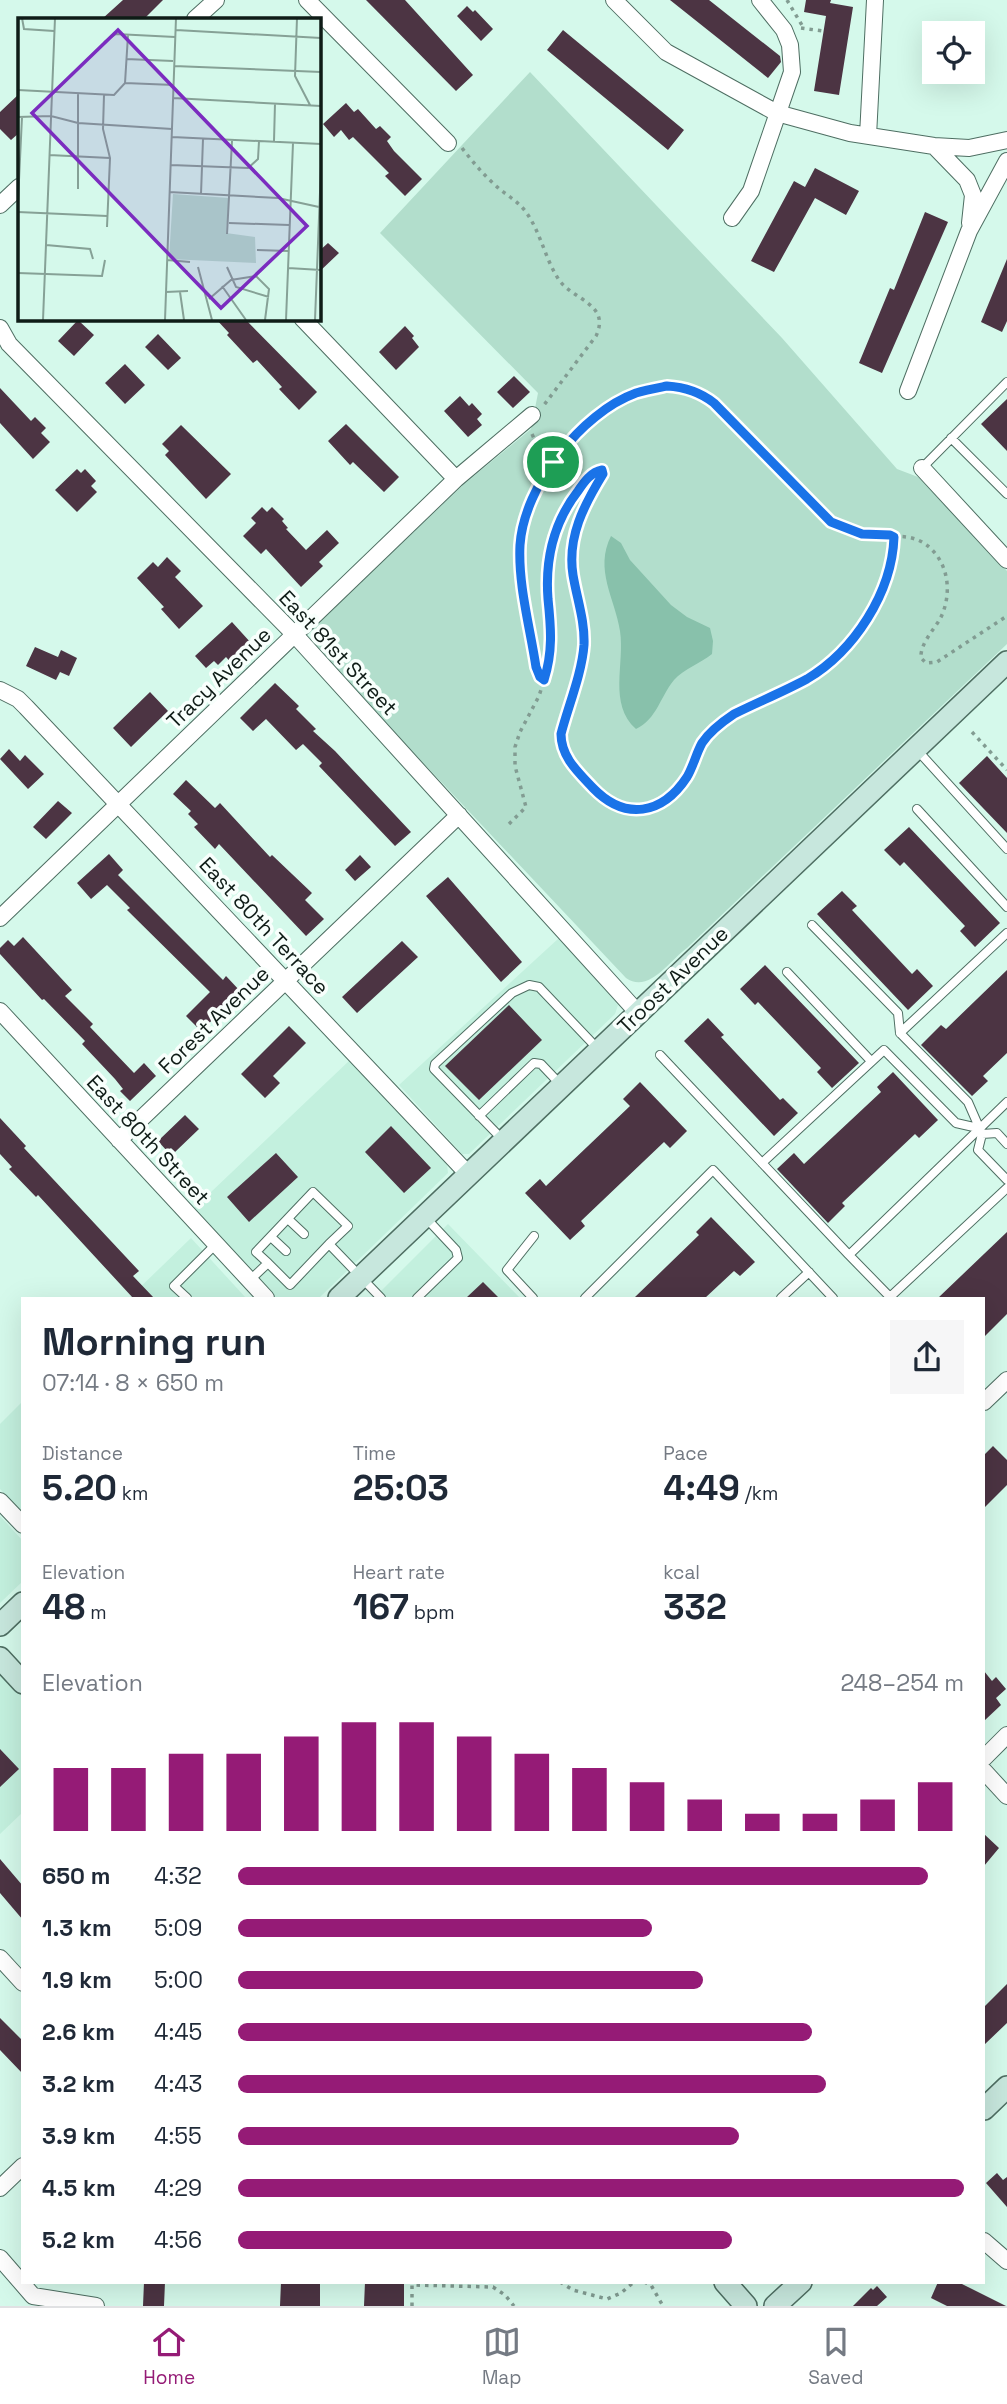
<!DOCTYPE html>
<meta charset="utf-8">
<style>
:root{--surface:#fff;--page:#f6f6f7;--text:#1f2937;--muted:#747a83;--line:#e0e1e3;--accent:#951b76}
body{margin:0;font-family:"Space Grotesk",sans-serif;background:var(--page);color:var(--text);height:100vh;display:flex;flex-direction:column;font-size:26px;white-space:nowrap}
*{box-sizing:border-box;margin:0}
p{font-size:23px;color:var(--muted)}
.icon{flex:none;width:38px;height:38px;fill:none;stroke:currentColor;stroke-width:2;stroke-linecap:round;stroke-linejoin:round}
.map{position:relative;flex:1;overflow:hidden}
.sheet{position:absolute;left:21px;top:1297px;width:964px;height:987px;display:flex;flex-direction:column;background:var(--surface);border-radius:0px;box-shadow:0 7px 28px #0002}
.sheet>*{flex:none}
.tools{position:absolute;left:922px;top:21px;display:grid;gap:14px}
.tools a{display:grid;place-items:center;width:63px;height:63px;border-radius:0px;background:var(--surface);box-shadow:0 7px 28px #0002;font-size:35px}
.pin{position:absolute;display:grid;place-items:center;width:60px;height:60px;color:#fff;margin:-30px;border:4px solid #fff;border-radius:50%;box-shadow:0 2px 7px #0007}
.round{display:grid;place-items:center;flex:none;width:74px;height:74px;border-radius:0px;background:var(--page)}
.summary{display:flex;align-items:center;justify-content:space-between;height:119px;padding:0 21px}
h1{font-size:38px;font-weight:800;line-height:52px}
.metrics{display:grid;grid-template-columns:repeat(3,1fr);gap:10px;height:119px;padding:7px 21px}
.metrics div{display:grid;align-content:center}
.metrics b{font-size:35px;font-weight:800}
.metrics small{font-size:19px;font-weight:400}
.metrics p{font-size:19px}
.chart{height:196px;padding:14px 21px}
.chart p{display:flex;justify-content:space-between}
.chart svg{width:100%;height:126px;margin-top:7px;stroke:var(--accent);stroke-width:6}
ul{padding:0 21px;list-style:none;font-size:23px}
li{display:grid;grid-template-columns:112px 84px 1fr;align-items:center;height:52px}
li i{height:18px;border-radius:9px;background:var(--accent)}
.tabs{display:flex;justify-content:space-around;align-items:center;height:98px;border-top:2px solid var(--line);background:var(--surface);font-size:19px;color:var(--muted)}
.tabs a{display:grid;justify-items:center;gap:4px}
.tabs .active{color:var(--accent)}
.map>svg:first-child{display:block}
.built{fill:#c3f0de}
.green{fill:#b2decc}
.water{fill:#88c1ab}
.building{fill:#4c3443}
.lines{fill:none;stroke-linecap:round;stroke-linejoin:round}
.lane-casing{stroke:#4e6e62;stroke-width:10}
.street-casing{stroke:#4e6e62;stroke-width:18}
.secondary-casing{stroke:#4e6e62;stroke-width:24}
.path{stroke:#829c92;stroke-width:3.5;stroke-dasharray:3.5 5;stroke-linecap:butt}
.lane{stroke:#fff;stroke-width:8}
.street{stroke:#fff;stroke-width:16}
.secondary{stroke:#c7e7dd;stroke-width:21}
.route-casing{stroke:#fff;stroke-width:14}
.route{stroke:#1a73e8;stroke-width:9}
.labels{text-anchor:middle;stroke-width:7;stroke-linejoin:round;paint-order:stroke}
.street-label{font-size:21px;fill:#0f1c17;stroke:#f8fffc}
.inset-road{fill:none;stroke:#86a196;stroke-width:2}
.view{fill:#7b2cbf;fill-opacity:0.15;stroke:#7b2cbf;stroke-width:3.5}
.inset-edge{fill:none;stroke:#0f1c17;stroke-width:3.5}
</style>
<div class="map">
<svg width="1007" height="2306" viewBox="0 0 1007 2306">
<rect width="100%" height="100%" fill="#d5f9eb"/>
<path class="built" d="M559 938 618 1005 615 1014 469 1154H462L399 1085Z
M351 1059 447 1164 448 1173 319 1298H275L191 1211Z
M448 1224 520 1298H374Z
M191 1238 246 1298H129Z
M23 1401V1512L0 1489V1424Z
M0 1516 23 1541V1581L0 1603Z
M0 1667 23 1692V1812L0 1834Z"/>
<path class="green" d="M530 72 782 338 897 469 918 477 1007 571V644L687 948C670 960 649 994 626 978L315 648 313 628 463 485 531 429 538 393 380 233Z"/>
<path class="water" d="M611 536 621 543 630 560 671 605 687 617 710 628 713 641 712 654C701 663 684 669 674 680 660 697 657 719 636 729 608 704 625 664 620 631 615 598 594 570 611 536Z"/>
<path class="building" d="M123 0H163L144 19H102Z
M366 0H405L473 75 456 91Z
M670 0H709L780 56 781 62 768 78Z
M806 0H831L830 3 853 7 839 95 814 91 826 16 804 12Z
M467 6 473 12 475 10 493 29 481 41 457 16Z
M563 30 684 130 668 150 547 50Z
M19 94V133L11 140 0 129V112Z
M346 103 354 112 358 109 376 129 380 126 391 137 387 141 394 151 422 179 405 196 385 176 389 173 353 137 349 140 341 130 334 137 323 124Z
M815 168 859 191 846 215 815 198 774 272 751 261 794 181 805 187Z
M925 212 948 222 882 373 859 363 890 288 894 290Z
M328 243 339 253 318 273V252Z
M1007 259V321L1002 332 981 322Z
M215 318H244L317 392 299 410 279 389 282 387 257 360 253 363 227 335 229 333Z
M78 320 94 335 74 356 58 341Z
M405 326 414 336 412 338 419 347 396 370 379 352Z
M158 334 181 358 168 370 145 347Z
M125 364 145 385 125 404 105 383Z
M514 376 530 392 513 408 497 392Z
M0 388 31 421 35 417 46 428 41 433 50 442 33 459 0 423Z
M460 396 469 406 472 403 482 414 477 419 482 425 468 437 444 411Z
M1007 399V451L981 424Z
M346 424 399 477 384 492 353 462 350 465 328 441Z
M181 425 231 474 206 499 165 455 169 451 162 444Z
M77 469 81 473 85 469 96 481 91 486 97 492 77 512 55 490Z
M262 507 267 512 272 507 284 519 282 521 288 528 286 529 306 550 327 530 339 543 319 562 323 566 301 587 266 549 261 554 243 536 256 523 251 518Z
M167 557 181 571 175 577 203 606 179 629 161 609 164 607 137 578 153 562 158 567Z
M232 622 251 643 243 650 247 654 234 666 226 657 218 665 214 661 206 668 195 656Z
M35 647 58 657 61 650 77 658 69 676 60 672 56 680 26 666Z
M275 683 299 706 296 709 316 729 313 731 335 751 411 832 395 846 319 766 322 763 303 744 296 750 266 719 253 731 240 718Z
M150 692 168 711 131 747 113 728Z
M9 749 20 761 25 755 44 774 28 789 0 759Z
M987 756 1007 778V833L959 783Z
M186 780 215 808 220 803 270 857 272 855 312 893 305 900 324 919 306 936 219 844 215 849 194 827 198 824 188 814 191 811 173 794Z
M58 801 72 813 46 839 33 827Z
M909 827 1000 923 975 947 960 931 965 926 904 862 900 866 884 850Z
M109 854 123 870 118 875 223 980 226 976 241 992 201 1031 186 1016 210 992 127 910 130 908 107 885 91 899 77 883Z
M360 855 371 867 355 881 345 870Z
M448 877 522 962 501 982 426 896Z
M842 891 857 906 852 910 912 974 917 969 933 986 908 1010 817 914Z
M23 937 72 990 65 996 93 1024 90 1027 134 1073 144 1063 156 1076 130 1101 120 1091 123 1089 115 1079 82 1044 85 1041 44 999 42 1000 0 954V948L8 940 14 946Z
M402 941 418 957 357 1013 342 997Z
M765 965 859 1063 832 1088 817 1072 821 1068 758 1002 755 1005 740 989Z
M1007 970V1053L983 1076 988 1081 972 1096 921 1045 941 1025 946 1029Z
M509 1005 542 1040 479 1100 445 1066Z
M708 1018 724 1035 721 1037 780 1100 783 1098 798 1113 774 1136 684 1041Z
M289 1026 306 1043 273 1076 280 1083 265 1098 241 1074Z
M893 1072 938 1120 919 1138 915 1134 842 1203 845 1206 828 1223 777 1169 794 1153 804 1164 881 1092 877 1087Z
M640 1082 687 1131 670 1148 664 1142 581 1221 585 1226 570 1240 525 1193 540 1179 546 1186 630 1106 623 1099Z
M185 1115 199 1129 175 1152 171 1148 167 1151 158 1141Z
M0 1118 26 1146 24 1148 139 1271 133 1276 154 1298H133L38 1195 36 1197 9 1169 12 1167 0 1154Z
M391 1126 431 1168 404 1193 365 1152Z
M276 1153 298 1177 249 1222 227 1197Z
M711 1217 755 1262 740 1276 734 1271 705 1298H634L699 1235 696 1232Z
M1007 1232V1314L984 1337V1298H938Z
M483 1282 499 1298H466Z
M993 1446 1007 1460V1485L984 1508V1455Z
M984 1671 992 1681 996 1677 1006 1689 996 1698 1001 1705 984 1721Z
M0 1749 19 1769 0 1787Z
M984 1834 999 1848 984 1866Z
M0 1859 23 1886V1920L0 1893Z
M1007 1984V2023L984 2045V2007Z
M0 2018 23 2041V2074L0 2050Z
M997 2173 1003 2180 1007 2177V2207L986 2183Z
M144 2282H165L164 2306H143Z
M281 2282H320V2306H280Z
M365 2282H404V2306H364Z
M938 2282H958L1006 2306H947L931 2298Z
M877 2286 887 2297 877 2306H853L871 2288 873 2290Z"/>
<g class="lines">
<defs>
<path id="lane" d="M951 438 1007 494
M922 468 1007 382
M918 751 1007 849
M917 809 1007 907
M812 925 898 1013 900 1033
M787 972 871 1061
M660 1055 849 1255 1007 1102
M479 1116 534 1063 541 1064 560 1084
M982 1134 968 1102 900 1033 1007 933
M503 1140 434 1069 435 1064 512 993 529 985 539 987 597 1048
M1007 1144 997 1133 982 1134 978 1150 1007 1180
M762 1163 884 1050 956 1123 978 1128
M288 1219 304 1234
M271 1237 286 1251
M849 1255 890 1297 1007 1188
M268 1263 256 1252 313 1192 348 1226 329 1244
M249 1281 268 1263 290 1285 329 1244 381 1298
M187 1298 174 1286 216 1244
M417 1298 458 1258 456 1250 426 1218
M533 1298 507 1270 534 1236
M585 1298 713 1170 833 1298
M781 1298 809 1272"/>
<path id="street" d="M307 0 448 143
M614 0 666 52 777 113 850 133 934 146 969 148 1007 140
M195 19 216 0
M868 136 875 0
M934 146 967 180 973 195 970 223
M0 205 19 187
M732 218 751 191 792 72 790 45 784 30 760 0
M302 318 456 479
M0 328 9 344 295 635 638 1013
M908 391 969 231 1007 161
M922 468 1007 560
M0 690 18 699 26 707 469 1175
M0 918 456 479 532 415
M0 1011 266 1298
M119 1140 459 815
M984 1402 1007 1380
M0 1501 23 1525
M984 1758 1007 1735
M984 1771 1007 1796
M0 1958 23 1983
M0 2188 23 2166
M984 2241 1007 2261
M0 2258 33 2296 96 2306"/>
<path id="secondary" d="M339 1298 1007 662
M0 1625 23 1603
M0 1658 23 1683
M984 2109 1007 2087
M725 2282 746 2306
M775 2306 801 2282"/>
</defs>
<use href="#lane" class="lane-casing"/>
<use href="#street" class="street-casing"/>
<use href="#secondary" class="secondary-casing"/>
<path class="path" d="M787 0 803 27
M801 28 823 31
M462 148C472 161 482 173 494 184 504 194 517 200 526 212 541 233 545 259 559 280 573 300 611 304 596 336L544 405
M532 434 539 449 553 462
M894 537C909 535 924 540 934 552 950 570 951 598 940 619 933 631 920 644 921 658L926 663 937 662 1007 616
M972 732 1007 770
M509 824 526 807 515 766V747L520 732 539 696 549 665 552 639 547 576 551 547 567 507 592 474 598 470 603 474C584 505 567 537 573 575 577 599 585 621 584 645 582 674 568 706 561 734 561 757 578 772 593 788 625 821 663 815 687 777 693 767 696 754 702 743 710 731 722 722 734 714 758 702 783 692 807 679 854 651 892 593 894 537L890 535 862 534 831 522C799 495 772 461 743 431 728 416 714 399 694 391 640 370 577 427 549 467 534 488 523 516 521 541 517 580 530 628 536 667L540 677 544 680
M560 2282 573 2290 607 2299 621 2293 634 2282
M644 2282 651 2285 663 2306
M412 2306V2285L493 2287 505 2295 514 2306"/>
<use href="#lane" class="lane"/>
<use href="#street" class="street"/>
<use href="#secondary" class="secondary"/>
</g>
<g class="lines">
<defs>
<path id="route" d="M667 386C685 387 700 392 714 403L831 522 862 534 890 535 894 537C892 593 854 651 807 679 783 692 758 702 734 714 722 722 710 731 702 743 696 754 693 767 687 777 662 815 625 821 593 788 578 772 561 757 561 734 568 707 582 673 584 645 585 621 577 599 573 575 567 537 584 505 603 474L602 470C591 472 584 482 578 491 554 522 545 560 548 599 551 628 553 652 544 680L540 677 536 667C530 627 518 585 520 545 524 486 581 413 636 393 646 390 657 388 667 386Z"/>
</defs>
<use href="#route" class="route-casing"/>
<use href="#route" class="route"/>
</g>
<g class="labels">
<g class="street-label">
<text transform="translate(338 653) rotate(47)" y="7">East 81st Street</text>
<text transform="translate(219 678) rotate(-44)" y="7">Tracy Avenue</text>
<text transform="translate(264 926) rotate(47)" y="7">East 80th Terrace</text>
<text transform="translate(673 980) rotate(-44)" y="7">Troost Avenue</text>
<text transform="translate(214 1020) rotate(-44)" y="7">Forest Avenue</text>
<text transform="translate(148 1140) rotate(47)" y="7">East 80th Street</text>
</g>
</g>
<g transform="translate(18 18)">
<rect width="303" height="303" fill="#d5f9eb"/>
<path d="M155 176 211 180 208 215 237 219 238 245 151 241Z" fill="#b2decc"/>
<path class="inset-road" d="M4 0 6 11 36 13M279 0 277 58 292 87M158 12 303 20M86 24 98 16 157 19M108 41 155 43M156 48 303 54M107 65 110 17M0 72 96 77 107 65 156 67M86 77 85 111 92 140 89 209M155 80 303 88M0 99 33 98 60 105 154 111M154 119 303 126M256 123 257 85M31 137 92 140M153 147 230 150 240 141 241 123M60 171V75M151 174 260 180 301 189M183 176 185 121M0 183 4 99M0 194 89 198M211 205 271 207M209 216 214 123M28 227 72 231 75 241M239 232 270 233M149 242 172 244M180 249 194 302M209 249 218 269 251 279M270 250 303 252M0 255 84 258 87 242M204 268 228 302M148 274 170 273M162 274 166 302M191 281 213 262 238 258 251 271 247 302M25 302 37 0M147 302 158 0M268 302 275 125M297 302 303 149"/>
<path class="view" d="M100 12 289 208 203 290 14 95Z"/>
<rect width="303" height="303" class="inset-edge"/>
</g>
</svg>
<div class="tools">
<a><svg class="icon" aria-label="locate" viewBox="0 0 24 24"><circle cx="12" cy="12" r="6"/><path d="M12 2v4M12 18v4M2 12h4M18 12h4"/></svg></a>
</div>
<div class="pin" style="left:553px;top:462px;background:#1e9e55"><svg class="icon" aria-label="arrive" viewBox="0 0 24 24"><path d="M6 21V4h12l-3 4 3 4H6"/></svg></div>
<section class="sheet">
<div class="summary"><div><h1>Morning run</h1><p>07:14 · 8 × 650 m</p></div><a class="round"><svg class="icon" aria-label="share" viewBox="0 0 24 24"><path d="M12 15V3M7 8l5-5 5 5M5 13v7h14v-7"/></svg></a></div>
<div class="metrics">
<div><p>Distance</p><b>5.20<small> km</small></b></div>
<div><p>Time</p><b>25:03</b></div>
<div><p>Pace</p><b>4:49<small> /km</small></b></div>
</div>
<div class="metrics">
<div><p>Elevation</p><b>48<small> m</small></b></div>
<div><p>Heart rate</p><b>167<small> bpm</small></b></div>
<div><p>kcal</p><b>332</b></div>
</div>
<div class="chart"><p><span>Elevation</span>248–254 m</p>
<svg viewBox="0 0 160 44" preserveAspectRatio="none"><path d="M5 44V22M15 44V22M25 44V17M35 44V17M45 44V11M55 44V6M65 44V6M75 44V11M85 44V17M95 44V22M105 44V27M115 44V33M125 44V38M135 44V38M145 44V33M155 44V27"/></svg>
</div>
<ul>
<li><b>650 m</b>4:32<i style="width:95%"></i></li>
<li><b>1.3 km</b>5:09<i style="width:57%"></i></li>
<li><b>1.9 km</b>5:00<i style="width:64%"></i></li>
<li><b>2.6 km</b>4:45<i style="width:79%"></i></li>
<li><b>3.2 km</b>4:43<i style="width:81%"></i></li>
<li><b>3.9 km</b>4:55<i style="width:69%"></i></li>
<li><b>4.5 km</b>4:29<i style="width:100%"></i></li>
<li><b>5.2 km</b>4:56<i style="width:68%"></i></li>
</ul>
</section>
</div>
<nav class="tabs">
<a class="active"><svg class="icon" aria-label="home" viewBox="0 0 24 24"><path d="M3 11l9-7 9 7M6 9v11h12V9"/></svg>Home</a>
<a><svg class="icon" aria-label="map" viewBox="0 0 24 24"><path d="M3 6l6-2 6 2 6-2v14l-6 2-6-2-6 2zM9 4v14M15 6v14"/></svg>Map</a>
<a><svg class="icon" aria-label="saved" viewBox="0 0 24 24"><path d="M7 4h10v16l-5-4-5 4z"/></svg>Saved</a>
</nav>
